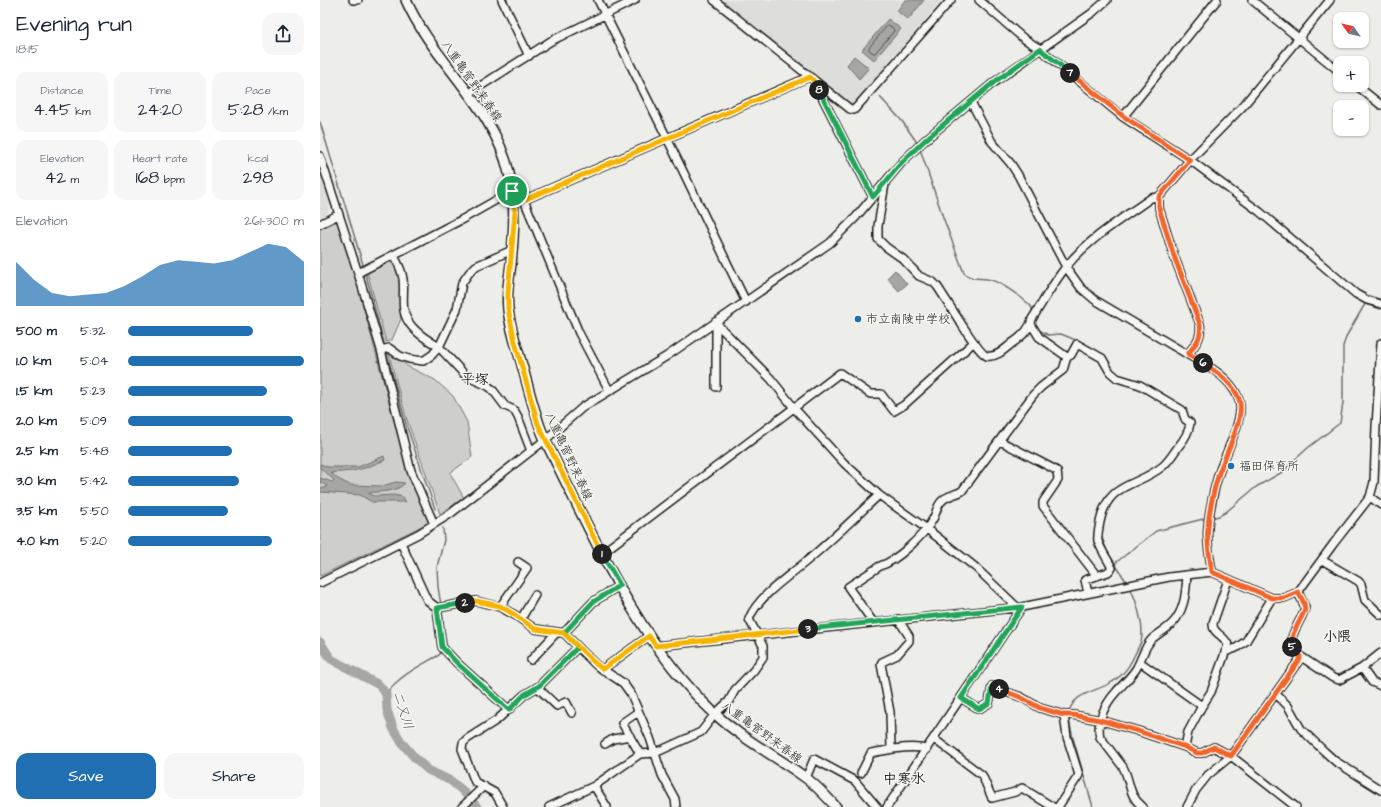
<!DOCTYPE html>
<meta charset="utf-8">
<style>
:root{--surface:#fff;--page:#f6f6f7;--text:#1f2937;--muted:#747a83;--accent:#1f6fb2}
body{margin:0;font-family:"Architects Daughter","Klee One",sans-serif;background:var(--page);color:var(--text);height:100vh;display:flex;flex-direction:column;font-size:15px;white-space:nowrap}
*{box-sizing:border-box;margin:0}
p{font-size:13px;color:var(--muted)}
.icon{flex:none;width:22px;height:22px;fill:none;stroke:currentColor;stroke-width:2;stroke-linecap:round;stroke-linejoin:round}
.map{position:relative;flex:1;overflow:hidden}
.side{display:flex;flex-direction:column;background:var(--surface);width:320px}
.side>*{flex:none}
.needle{width:26px;rotate:304deg}
.fabs{position:absolute;left:1013px;top:12px;display:grid;gap:8px}
.fabs a{display:grid;place-items:center;width:36px;height:36px;border-radius:8px;background:var(--surface);box-shadow:0 1px 3px #0004;font-size:20px}
.pin{position:absolute;display:grid;place-items:center;width:34px;height:34px;color:#fff;margin:-17px;border:2px solid #fff;border-radius:50%;box-shadow:0 1px 4px #0007}
.km{position:absolute;width:20px;height:20px;margin:-10px;border-radius:50%;background:#222;color:#fff;font-size:11px;line-height:20px;text-align:center}
.round{display:grid;place-items:center;flex:none;width:42px;height:42px;border-radius:12px;background:var(--page)}
.headline{display:flex;align-items:center;justify-content:space-between;height:68px;padding:0 16px}
h1{font-size:22px;font-weight:600;line-height:30px}
.figures{display:grid;grid-template-columns:repeat(3,1fr);gap:6px;height:68px;padding:4px 16px}
.figures div{display:grid;align-content:center;border-radius:10px;background:var(--page);text-align:center}
.figures b{font-size:17px;font-weight:600}
.figures small{font-size:11px;font-weight:400}
.figures p{font-size:11px}
.chart{height:112px;padding:8px 16px}
.chart p{display:flex;justify-content:space-between}
.chart svg{width:100%;height:72px;margin-top:4px;fill:var(--accent);opacity:.7}
.cta{display:flex;gap:8px;margin-top:auto;padding:8px 16px}
.cta a{flex:1;height:46px;border-radius:12px;background:var(--accent);color:#fff;font-size:16px;font-weight:600;line-height:46px;text-align:center}
.cta a+a{background:var(--page);color:var(--text)}
ul{padding:0 16px;list-style:none;font-size:13px}
li{display:grid;grid-template-columns:64px 48px 1fr;align-items:center;height:30px}
li i{height:10px;border-radius:5px;background:var(--accent)}
main{display:flex;flex:1;min-height:0}
.map>svg:first-child{display:block}
.built{fill:#ddddda}
.green{fill:#cececb;stroke:#757574}
.water{fill:#a6a6a3;stroke:#6f6f6d}
.lines{fill:none;stroke-linecap:round;stroke-linejoin:round}
.shore{stroke:#535352;stroke-width:1}
.stream{stroke:#6f6f6d;stroke-width:1.5}
.river{stroke:#a6a6a3;stroke-width:9}
.minor-casing{stroke:#1c1c1c;stroke-width:10}
.major-casing{stroke:#1c1c1c;stroke-width:12}
.minor{stroke:#f6f6f2;stroke-width:7}
.major{stroke:#f6f6f2;stroke-width:9}
.split-1-casing{stroke:#fff;stroke-width:8}
.split-2-casing{stroke:#fff;stroke-width:8}
.split-3-casing{stroke:#fff;stroke-width:8}
.split-4-casing{stroke:#fff;stroke-width:8}
.split-5-casing{stroke:#fff;stroke-width:8}
.split-6-casing{stroke:#fff;stroke-width:8}
.split-7-casing{stroke:#fff;stroke-width:8}
.split-8-casing{stroke:#fff;stroke-width:8}
.split-9-casing{stroke:#fff;stroke-width:8}
.split-1{stroke:#f5b400;stroke-width:5}
.split-2{stroke:#22a559;stroke-width:5}
.split-3{stroke:#f5b400;stroke-width:5}
.split-4{stroke:#22a559;stroke-width:5}
.split-5{stroke:#f0652b;stroke-width:5}
.split-6{stroke:#f0652b;stroke-width:5}
.split-7{stroke:#f0652b;stroke-width:5}
.split-8{stroke:#22a559;stroke-width:5}
.split-9{stroke:#f5b400;stroke-width:5}
.poi-dot{fill:#1f6fb2;stroke:#f6f6f2;stroke-width:1.5}
.labels{text-anchor:middle;stroke-width:3;stroke-linejoin:round;paint-order:stroke}
.street-label{font-size:12px;fill:#1c1c1c;stroke:#f6f6f2}
.poi-label{font-size:12px;fill:#1c1c1c;stroke:#f6f6f2;text-anchor:start}
.water-label{font-size:13px;font-style:italic;fill:#535352;stroke:#f6f6f2}
.quarter-label{font-size:14px;font-weight:bold;fill:#1c1c1c;stroke:#f6f6f2}
</style>
<main>
<section class="side">
<div class="headline"><div><h1>Evening run</h1><p>18:15</p></div><a class="round"><svg class="icon" aria-label="share" viewBox="0 0 24 24"><path d="M12 15V3M7 8l5-5 5 5M5 13v7h14v-7"/></svg></a></div>
<div class="figures">
<div><p>Distance</p><b>4.45<small> km</small></b></div>
<div><p>Time</p><b>24:20</b></div>
<div><p>Pace</p><b>5:28<small> /km</small></b></div>
</div>
<div class="figures">
<div><p>Elevation</p><b>42<small> m</small></b></div>
<div><p>Heart rate</p><b>168<small> bpm</small></b></div>
<div><p>kcal</p><b>298</b></div>
</div>
<div class="chart"><p><span>Elevation</span>261–300 m</p>
<svg viewBox="0 0 160 44" preserveAspectRatio="none"><path d="M0 44V17L10 28L20 36L30 38L40 37L50 36L60 32L70 26L80 19L90 16L100 17L110 18L120 16L130 11L140 6L150 8L160 17V44z"/></svg>
</div>
<ul>
<li><b>500 m</b>5:32<i style="width:71%"></i></li>
<li><b>1.0 km</b>5:04<i style="width:100%"></i></li>
<li><b>1.5 km</b>5:23<i style="width:79%"></i></li>
<li><b>2.0 km</b>5:09<i style="width:94%"></i></li>
<li><b>2.5 km</b>5:48<i style="width:59%"></i></li>
<li><b>3.0 km</b>5:42<i style="width:63%"></i></li>
<li><b>3.5 km</b>5:50<i style="width:57%"></i></li>
<li><b>4.0 km</b>5:20<i style="width:82%"></i></li>
</ul>
<div class="cta"><a>Save</a><a>Share</a></div>
</section>
<div class="map">
<svg width="1061" height="807" viewBox="0 0 1061 807">
<rect width="100%" height="100%" fill="#edede9"/>
<filter id="ink" filterUnits="userSpaceOnUse"><feTurbulence type="fractalNoise" baseFrequency=".025" numOctaves="2"/><feDisplacementMap in="SourceGraphic" scale="8" xChannelSelector="R" yChannelSelector="G"/><feConvolveMatrix kernelMatrix="1 2 1 2 8 2 1 2 1" color-interpolation-filters="sRGB"/></filter>
<g filter="url(#ink)">
<path class="built" d="M399 0H622L533 106H529Z
M0 171 10 204 7 214 0 217Z"/>
<path class="green" d="M13 221 18 223 33 268 81 447 107 516 108 523 0 576V228Z
M68 261 75 265 79 275 81 319 72 340 66 342 47 271Z
M68 351 89 367 115 380 133 396 147 422 152 457 130 473 144 498 120 514 87 420Z"/>
<path class="water" d="M585 0H604L588 20 577 11Z
M568 19 581 29 554 60 542 50Z
M534 56 549 68 539 79 527 65Z
M575 270 587 284 579 291 567 278Z
M64 456 65 460 45 468 32 471 11 473 18 479 30 485 62 486 76 482 85 483C76 493 61 491 49 493L54 496 74 495 83 497 86 502H52L40 495 0 492V488H6L7 486 0 482V478L12 482 14 480 0 468V464L8 467H38Z"/>
<g class="lines">
<path class="shore" d="M568 25 573 28 574 31 555 53H553L549 50V48Z"/>
<path class="stream" d="M560 97 582 121 598 144
M0 122 44 268
M600 149 623 217 644 273C652 281 661 277 671 280 684 284 698 295 709 304L712 308V313
M45 271 65 347
M717 329 728 335 741 334 758 341
M66 351 87 427 115 509
M891 518 899 516 906 512 936 487 964 471 971 463 989 447 1020 423 1023 403V346L1027 335 1045 304 1061 309
M781 535 787 551 807 583
M794 564 836 531 887 518
M121 605 118 587 117 567 124 540 123 528
M122 610 125 646
M66 694C80 675 100 666 119 655L122 651
M749 712C754 692 777 692 792 682 805 674 810 665 816 652 818 648 820 645 821 641 825 629 816 598 810 588
M748 717 753 738 773 807"/>
<path class="river" d="M0 642 11 659 59 685 66 694 67 710 73 728 82 743 95 758 108 770 131 781 142 790 157 807"/>
<defs>
<path id="minor" d="M33 0H38
M182 0 209 56
M278 0 347 138 426 302
M394 0 530 109 534 110 631 0
M659 0 703 38 720 49 803 117 870 160 940 212 1036 294 1047 300 1061 304
M932 0 1020 72
M495 83 553 197
M1036 85 1061 105
M148 94 231 41 315 0
M651 102 672 142 691 164 698 175 746 267 761 288 775 300 894 370C904 377 915 388 919 400 925 416 906 453 900 470 895 484 889 512 888 527 886 542 890 557 892 572
M803 117 897 0
M0 156 38 273 61 350 91 471 114 524
M565 184 558 226V239L566 247 583 259 599 276 613 282 617 286C625 297 658 354 667 356 676 358 685 349 691 344 700 338 710 330 712 319 723 302 733 283 746 267 768 239 802 219 831 198L839 197
M204 200 489 77
M0 224 18 215
M192 250 156 266 149 273 142 283 137 309 119 347 146 376 168 386 172 389 185 406 194 410 198 417 211 451
M38 273 141 220 192 191 204 200 259 333 289 390
M395 322 451 379 475 409 524 463 559 495 607 529 655 567 697 607
M396 323V387
M61 350 69 348 80 356 89 359 103 361 112 355 119 347C108 340 94 332 88 321 80 309 85 292 83 279 82 270 78 263 74 256
M868 354C876 343 882 338 880 324L854 256 839 208V197L870 160 923 106 1010 0
M747 357 751 355 757 344 782 358 790 372 797 378 820 385 862 410 865 419 870 423C869 432 864 440 858 447 853 454 849 461 843 466 816 488 788 481 780 522 779 528 777 535 778 541 781 550 788 560 792 568L788 572 765 580 768 593
M680 441 732 468 737 471 738 480 723 502V506L777 576
M1050 497 1061 505
M81 543 107 600 117 608 156 601 180 607 195 615 215 629 244 633 276 665 303 683 311 694 330 738 342 775 355 799 356 807
M282 553 520 373 550 394H561L574 411 584 405 653 343
M1002 560 1038 581 1041 584 1045 600 1061 615
M0 583 98 534 130 514 225 440 263 407 347 356 510 243 536 217 582 162 605 140 673 83 772 13 787 0
M180 607 207 568 198 562
M117 608 122 647 137 663 189 710
M201 619 215 595
M553 622 528 587 560 566C577 561 605 534 613 519 616 514 617 506 621 502 626 495 636 495 642 491L713 395 721 387 743 370 747 357 719 337 711 324
M244 633 273 602 300 585
M336 646 702 607 849 577 892 572 952 598H964L978 592 1014 543 1050 497 1054 482 1056 427 1061 343
M905 652 916 648 926 641 952 598
M980 656 1013 678 1019 680 1042 668 1061 653
M211 660 237 632
M820 662 882 706
M1042 668 1052 682 1061 686
M283 669 329 636
M217 687 237 706 246 702 252 713
M956 694 968 706 981 729 1004 751 1015 761 1061 790
M641 698 659 709 669 703 672 686 683 691 701 697 720 708 744 715H753L780 720 818 731 865 747 877 753H882L894 747 911 756 976 807
M318 712 302 723 320 754
M614 739 662 775 672 798 695 792 702 788 733 807
M285 744 293 739 310 736
M865 747 868 732 882 706 891 692 908 645C905 635 892 634 893 623L908 580
M571 749 570 712 561 664 562 662 577 655 589 641V636L578 619
M541 773 551 753C570 750 588 745 607 749
M486 778 494 759 535 781 557 807
M274 786 287 807
M142 807 164 786
M183 807 175 793 155 782 142 749 143 743 147 739 177 720 204 695 219 686 258 647
M229 807 274 786 320 754 335 753 381 732 395 714 409 701 415 690 434 670 443 657V646L429 619C437 598 466 578 483 564 509 543 534 518 559 495
M567 807 702 607
M738 807 759 775 747 737 744 715
M823 807C808 796 811 782 803 767L780 737C776 721 786 703 796 692 803 684 811 677 816 669 822 659 824 647 832 639 840 632 850 628 856 619 865 606 866 591 867 575
M867 807 876 790 888 775 911 756 980 659V656C978 654 975 651 973 649 966 637 984 618 985 607L978 592"/>
<path id="major" d="M86 0C113 62 174 106 189 173 196 204 194 233 191 264 189 279 186 294 188 309 190 328 197 347 202 365 209 390 215 416 225 440 273 535 316 640 394 713 422 739 456 756 486 778 497 786 506 796 516 807"/>
</defs>
<use href="#minor" class="minor-casing"/>
<use href="#major" class="major-casing"/>
<use href="#minor" class="minor"/>
<use href="#major" class="major"/>
</g>
</g>
<g class="lines" filter="url(#ink)">
<defs>
<path id="split-1" d="M192 191 195 211 188 292V309L195 342 218 424 226 440 282 554"/>
<path id="split-2" d="M145 603 117 608 122 647 137 663 189 710 204 695 219 686 258 647 244 633 273 602 300 585 282 554"/>
<path id="split-3" d="M145 603 156 601 180 606 195 615 215 629 244 633 276 664 283 669 329 636 336 646 488 629"/>
<path id="split-4" d="M488 629 702 607 641 698 659 709 669 703 672 686 679 689"/>
<path id="split-5" d="M679 689 700 697 720 708 744 715H753L780 720 818 731 865 747 877 753H882L894 747 911 756 980 659V656L972 647"/>
<path id="split-6" d="M883 363C897 372 913 383 919 399 926 416 905 455 899 473 894 488 889 511 888 527 886 542 890 557 892 572L952 598H964L978 592 984 603 985 610 973 634 972 647"/>
<path id="split-7" d="M750 73 803 116 870 160 839 197V208L854 256 880 324C882 338 876 343 868 354L883 363"/>
<path id="split-8" d="M499 90 553 197 582 162 605 140 673 83 720 49 750 73"/>
<path id="split-9" d="M192 191 204 200 490 77 494 81 499 90"/>
</defs>
<use href="#split-1" class="split-1-casing"/>
<use href="#split-2" class="split-2-casing"/>
<use href="#split-3" class="split-3-casing"/>
<use href="#split-4" class="split-4-casing"/>
<use href="#split-5" class="split-5-casing"/>
<use href="#split-6" class="split-6-casing"/>
<use href="#split-7" class="split-7-casing"/>
<use href="#split-8" class="split-8-casing"/>
<use href="#split-9" class="split-9-casing"/>
<use href="#split-1" class="split-1"/>
<use href="#split-2" class="split-2"/>
<use href="#split-3" class="split-3"/>
<use href="#split-4" class="split-4"/>
<use href="#split-5" class="split-5"/>
<use href="#split-6" class="split-6"/>
<use href="#split-7" class="split-7"/>
<use href="#split-8" class="split-8"/>
<use href="#split-9" class="split-9"/>
</g>
<g class="poi-dot">
<circle cx="538" cy="319" r="4"/>
<circle cx="911" cy="466" r="4"/>
</g>
<g class="labels">
<g class="street-label">
<text transform="translate(152 81) rotate(55)" y="4">八重亀菅野来春線</text>
<text transform="translate(249 456) rotate(65)" y="4">八重亀菅野来春線</text>
<text transform="translate(442 732) rotate(36)" y="4">八重亀菅野来春線</text>
</g>
<g class="poi-label">
<text x="546" y="323">市立南陵中学校</text>
<text x="919" y="470">福田保育所</text>
</g>
<g class="water-label">
<text transform="translate(84 710) rotate(72)" y="5">二又川</text>
</g>
<g class="quarter-label">
<text x="155" y="384">平塚</text>
<text x="1017" y="641">小隈</text>
<text x="584" y="783">中寒水</text>
</g>
</g>
</svg>
<div class="fabs">
<a><svg class="needle" viewBox="-14 -14 28 28"><path d="M0-13l5 13h-10z" fill="#e53935"/><path d="M0 13l5-13h-10z" fill="#747a83"/></svg></a>
<a>+</a>
<a>−</a>
</div>
<div class="pin" style="left:192px;top:191px;background:#1e9e55"><svg class="icon" aria-label="arrive" viewBox="0 0 24 24"><path d="M6 21V4h12l-3 4 3 4H6"/></svg></div>
<b class="km" style="left:282px;top:554px">1</b>
<b class="km" style="left:145px;top:603px">2</b>
<b class="km" style="left:488px;top:629px">3</b>
<b class="km" style="left:679px;top:689px">4</b>
<b class="km" style="left:972px;top:647px">5</b>
<b class="km" style="left:883px;top:363px">6</b>
<b class="km" style="left:750px;top:73px">7</b>
<b class="km" style="left:499px;top:90px">8</b>
</div>
</main>
